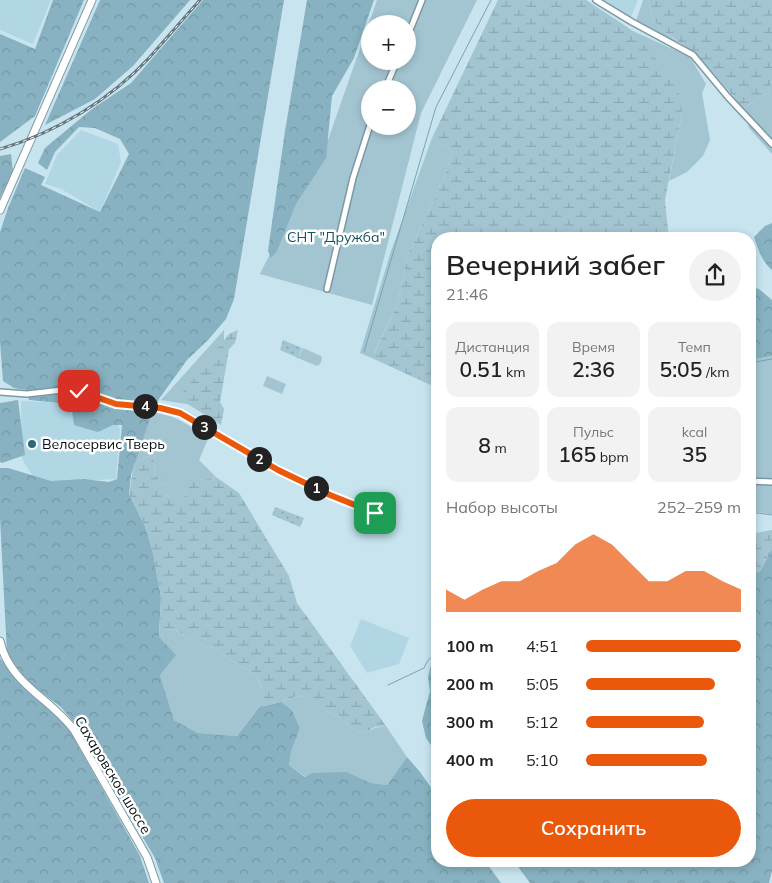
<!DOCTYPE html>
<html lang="ru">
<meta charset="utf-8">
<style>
:root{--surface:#fff;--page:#f2f2f2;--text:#222;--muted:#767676;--accent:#ea580c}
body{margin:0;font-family:Mulish,sans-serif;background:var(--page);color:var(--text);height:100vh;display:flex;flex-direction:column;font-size:19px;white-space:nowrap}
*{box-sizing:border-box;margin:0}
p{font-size:16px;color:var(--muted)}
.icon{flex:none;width:28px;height:28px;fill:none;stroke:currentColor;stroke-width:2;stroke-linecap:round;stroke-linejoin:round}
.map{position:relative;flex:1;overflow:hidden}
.sheet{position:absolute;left:431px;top:232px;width:325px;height:635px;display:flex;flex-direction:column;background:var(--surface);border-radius:20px;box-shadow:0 2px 8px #0003}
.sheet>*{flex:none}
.fabs{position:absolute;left:361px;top:15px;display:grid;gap:10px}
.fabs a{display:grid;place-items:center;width:55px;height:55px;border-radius:50%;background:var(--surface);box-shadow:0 2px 8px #0003;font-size:25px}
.pin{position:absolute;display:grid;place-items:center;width:42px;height:42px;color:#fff;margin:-21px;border-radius:10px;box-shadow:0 2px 8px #0006}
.km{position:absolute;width:25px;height:25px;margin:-12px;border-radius:50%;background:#222;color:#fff;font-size:14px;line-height:25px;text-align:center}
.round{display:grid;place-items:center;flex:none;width:52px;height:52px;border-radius:26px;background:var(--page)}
.summary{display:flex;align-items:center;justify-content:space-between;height:85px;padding:0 15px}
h1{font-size:28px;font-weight:600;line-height:38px}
.figures{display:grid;grid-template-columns:repeat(3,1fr);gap:8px;height:85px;padding:5px 15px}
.figures div{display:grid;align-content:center;border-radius:12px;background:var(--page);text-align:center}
.figures b{font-size:21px;font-weight:600}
.figures small{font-size:14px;font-weight:400}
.figures p{font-size:14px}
.chart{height:140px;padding:10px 15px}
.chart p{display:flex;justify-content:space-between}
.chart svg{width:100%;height:90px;margin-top:5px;fill:var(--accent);opacity:.7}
.primary-button{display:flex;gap:10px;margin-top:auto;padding:10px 15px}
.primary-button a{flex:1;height:58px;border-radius:30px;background:var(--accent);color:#fff;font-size:20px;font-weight:600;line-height:58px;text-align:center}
ul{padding:0 15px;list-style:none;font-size:16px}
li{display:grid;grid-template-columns:80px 60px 1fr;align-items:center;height:38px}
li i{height:12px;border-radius:6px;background:var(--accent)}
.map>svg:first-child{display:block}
.built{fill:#b1d7e5}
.green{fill:#a3c5d2;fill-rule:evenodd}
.forest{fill:url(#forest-crowns)}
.wetland{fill:url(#wetland-marsh)}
.park{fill:url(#park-dots)}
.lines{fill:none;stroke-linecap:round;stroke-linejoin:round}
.stream{stroke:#7aa3b2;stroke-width:1}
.street-casing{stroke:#7d99a3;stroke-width:8}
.secondary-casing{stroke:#7d99a3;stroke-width:9}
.street{stroke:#fff;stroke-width:5}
.secondary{stroke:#fff;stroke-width:7}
.rail-casing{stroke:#64777f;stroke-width:3}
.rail{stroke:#fff;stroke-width:1;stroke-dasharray:4;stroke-linecap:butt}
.route-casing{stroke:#fff;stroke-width:10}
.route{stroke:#ea580c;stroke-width:6}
.poi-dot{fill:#29697d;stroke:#fff;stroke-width:2}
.labels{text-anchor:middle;stroke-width:5;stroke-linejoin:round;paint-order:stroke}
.park-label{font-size:14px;fill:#195163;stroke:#fff}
.poi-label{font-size:14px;fill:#050f13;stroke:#fff;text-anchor:start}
.street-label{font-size:14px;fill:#050f13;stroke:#fff}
</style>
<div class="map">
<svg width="772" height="883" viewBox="0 0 772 883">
<defs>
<pattern id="forest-crowns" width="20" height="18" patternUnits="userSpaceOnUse" patternTransform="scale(1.25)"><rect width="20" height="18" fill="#88b2c1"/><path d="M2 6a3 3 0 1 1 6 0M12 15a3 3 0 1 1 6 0" fill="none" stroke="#7498a5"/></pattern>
<pattern id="wetland-marsh" width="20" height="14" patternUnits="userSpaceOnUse" patternTransform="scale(1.25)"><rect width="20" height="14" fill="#a3c5d2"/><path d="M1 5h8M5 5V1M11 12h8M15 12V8" fill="none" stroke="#8ba8b3"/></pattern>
<pattern id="park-dots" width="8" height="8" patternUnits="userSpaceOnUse" patternTransform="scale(1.25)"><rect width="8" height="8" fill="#a3c5d2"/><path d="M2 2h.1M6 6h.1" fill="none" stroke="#8ba8b3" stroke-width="1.8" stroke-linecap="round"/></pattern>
</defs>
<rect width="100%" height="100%" fill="#c7e4ef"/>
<path class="built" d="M0 0H51L33 44 0 30Z
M602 0H638L630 19Z
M81 130 118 144 121 162 100 212 61 189 45 184 57 155Z
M21 401 74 403 114 415 120 430 116 479 37 483 22 459Z
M361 619 409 638 399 664 367 673 350 646Z"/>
<path class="green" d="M377 0H477L421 113 372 305 260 274 304 185 322 157ZM370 24H408V61H370ZM370 89H408V126H370Z
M643 0H648L652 17 661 29 692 53 636 21Z
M633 31 690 57 706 84 702 93 710 140 703 156 687 172 669 181 682 113Z
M772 81V154L749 128 744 109 754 100 768 93Z
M432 138 452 150 446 173 407 257 398 303 374 353V359L360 353 391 251Z
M224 330V355L212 408 161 400Z
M303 348 321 356 322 359 320 364 317 366 298 358Z
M772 356V514H770L750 511V360Z
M267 376 286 384 282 394 263 386Z
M152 413C175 414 190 426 208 439L199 460 216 477 200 480 181 499H171L164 492V485L173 478 160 480 155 475 154 462 156 443 151 442 149 456 134 464Z
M166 629 175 630 204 646 215 648 238 665 256 674 263 694 262 702 237 736 198 733 174 720 160 675 159 637Z
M297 696 308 697 326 711 337 716 355 731 366 732 375 728 386 726 407 757 387 785 371 783 347 772 306 777 289 765 291 752 300 728 292 710 281 702Z"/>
<path class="forest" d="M53 0H84L35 116 0 142V34L35 49Z
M100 0H190L133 66 95 99 45 125Z
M203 0H284L234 299 226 319 208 340 187 360 159 399 152 413 131 475 129 494 145 526 153 553 161 597 159 637 176 655 160 675 174 720 198 733 237 736 259 707 281 702 292 710 300 728 291 752 289 765 305 777 312 773 347 772 371 783 387 785 407 757 420 772 437 796 438 861H485L501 883H164L155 858 75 724 61 707 26 681 15 668 7 654 0 518V468H8L51 481 84 479 109 482 117 479 122 425H113L98 432 74 425 71 404 29 400 26 390 14 388 3 381 0 342V232L8 208 25 168 45 177 41 185 100 212 129 154 120 139 95 128 79 127 55 152 47 170 38 163 45 148 92 109 131 83Z
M307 0H374L354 58 332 96 326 158 296 204 277 251 271 258 268 251 285 131Z
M11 154 13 172 0 198V156Z
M772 223V270C762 262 758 249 754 237L765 226Z
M750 286 759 289 772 300V356L750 360Z
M18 400 25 455 2 463 0 462V403Z
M772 549V871L769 883H530L514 861H750V574L760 571Z
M437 655H438L437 754 426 738 422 721 430 691 428 677 433 656Z
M0 658 18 682 61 720 71 733 140 856 149 883H0Z"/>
<path class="wetland" d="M498 0H586L633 31 664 69 680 95 682 113 665 200 669 239H438L437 388 374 359V354L398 303 407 257 446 173 452 150 432 138Z
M648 0H772V81L768 93 754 100 744 109 709 68 683 45 661 29 652 17Z
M238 330 235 343 229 349 220 402 224 409 221 425 178 398 229 334Z
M151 441 157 443 154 462 155 475 160 480 164 474 173 476V478L164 485V492L171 499C188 500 187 493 191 478L200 480 216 477 239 493 289 576 297 603 386 726 375 727 366 732 355 731 337 716 326 711 307 697 297 696 281 702 259 707C266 696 260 685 256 674L238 665 215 648 204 646 175 630 166 629 159 637 161 597 153 553 145 526 129 494 134 464 149 456Z
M772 530V549L760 572 750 574V534Z"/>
<path class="park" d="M283 340 302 348 298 358 280 350Z
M275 507 304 518 300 527 272 515Z"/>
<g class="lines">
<path class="stream" d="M364 352 436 107 491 0
M750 363 772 359
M750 512 772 515
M388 685 424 668C427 661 430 656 438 654"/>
<defs>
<path id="street" d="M596 0 632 22 693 55 728 97 772 144
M408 35 422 0
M385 89 397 61
M327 289 353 178 370 125
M0 392 27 394 71 389 116 404 170 410 189 417 252 455 296 479 330 495 375 513
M750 481 772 482"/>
<path id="secondary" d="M0 210 92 0
M0 641C9 683 50 698 74 730L147 857 156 883"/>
</defs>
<use href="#street" class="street-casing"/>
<use href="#secondary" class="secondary-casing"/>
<use href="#street" class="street"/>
<use href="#secondary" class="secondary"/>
<defs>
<path id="rail" d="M0 149C55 133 110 100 149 58 166 39 183 19 200 0"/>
</defs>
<use href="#rail" class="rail-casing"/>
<use href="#rail" class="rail"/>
</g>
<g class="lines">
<defs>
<path id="route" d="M79 391 116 404 160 408 180 413 278 470 330 495 375 513"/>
</defs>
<use href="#route" class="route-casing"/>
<use href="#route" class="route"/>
</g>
<circle class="poi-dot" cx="32" cy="444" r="5"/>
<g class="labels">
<g class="park-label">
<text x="336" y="242">СНТ "Дружба"</text>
</g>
<g class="poi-label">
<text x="42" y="449">Велосервис Тверь</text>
</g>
<g class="street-label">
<text transform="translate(113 775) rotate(59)" y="5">Сахаровское шоссе</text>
</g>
</g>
</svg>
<div class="fabs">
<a>+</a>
<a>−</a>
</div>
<div class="pin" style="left:375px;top:513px;background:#1e9e55"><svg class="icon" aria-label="arrive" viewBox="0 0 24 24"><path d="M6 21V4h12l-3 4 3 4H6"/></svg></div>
<div class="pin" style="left:79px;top:391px;background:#d93025"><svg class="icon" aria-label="check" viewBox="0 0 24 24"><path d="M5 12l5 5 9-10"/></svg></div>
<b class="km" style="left:316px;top:488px">1</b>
<b class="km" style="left:259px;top:459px">2</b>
<b class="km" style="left:204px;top:427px">3</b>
<b class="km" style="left:145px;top:406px">4</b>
<section class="sheet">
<div class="summary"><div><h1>Вечерний забег</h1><p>21:46</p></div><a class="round"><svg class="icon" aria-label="share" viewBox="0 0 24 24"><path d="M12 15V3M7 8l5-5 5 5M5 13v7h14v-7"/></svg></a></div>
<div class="figures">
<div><p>Дистанция</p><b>0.51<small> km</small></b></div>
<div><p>Время</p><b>2:36</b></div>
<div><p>Темп</p><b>5:05<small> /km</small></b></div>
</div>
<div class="figures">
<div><b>8<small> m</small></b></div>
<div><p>Пульс</p><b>165<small> bpm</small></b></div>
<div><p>kcal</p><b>35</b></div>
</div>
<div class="chart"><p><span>Набор высоты</span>252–259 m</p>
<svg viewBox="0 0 160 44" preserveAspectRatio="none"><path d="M0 44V33L10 38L20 33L30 29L40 29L50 24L60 20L70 11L80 6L90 11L100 20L110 29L120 29L130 24L140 24L150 29L160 33V44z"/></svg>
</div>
<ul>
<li><b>100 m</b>4:51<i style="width:100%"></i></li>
<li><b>200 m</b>5:05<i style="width:83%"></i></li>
<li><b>300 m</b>5:12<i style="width:76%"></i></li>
<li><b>400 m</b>5:10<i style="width:78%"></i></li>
</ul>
<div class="primary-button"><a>Сохранить</a></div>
</section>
</div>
